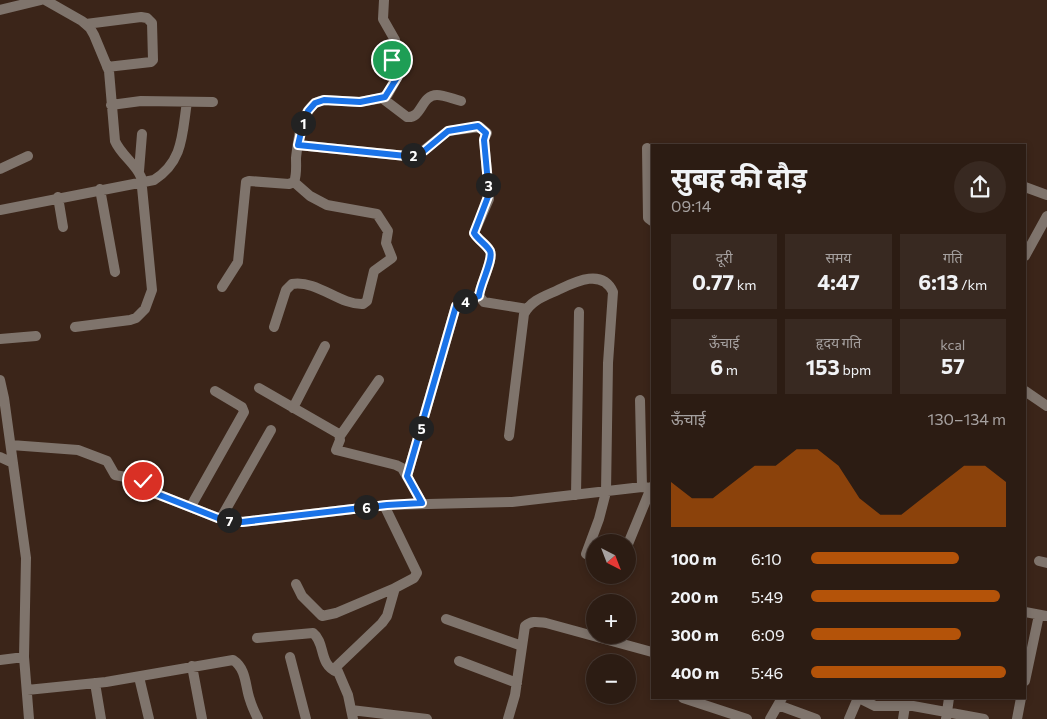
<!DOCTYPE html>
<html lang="hi">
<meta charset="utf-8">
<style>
:root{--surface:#2c1c13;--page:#382921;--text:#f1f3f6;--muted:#a6a1a0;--line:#483a33;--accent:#b45309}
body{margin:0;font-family:Commissioner,"Noto Sans Devanagari",sans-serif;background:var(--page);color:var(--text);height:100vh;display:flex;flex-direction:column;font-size:19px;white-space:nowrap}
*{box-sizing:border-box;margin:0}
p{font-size:16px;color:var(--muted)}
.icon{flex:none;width:28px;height:28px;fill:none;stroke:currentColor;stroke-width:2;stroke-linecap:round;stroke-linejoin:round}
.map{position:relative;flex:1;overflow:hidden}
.sheet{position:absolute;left:651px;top:144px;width:375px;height:555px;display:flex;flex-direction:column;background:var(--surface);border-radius:0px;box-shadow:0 2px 8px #0003,0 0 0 1px var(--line)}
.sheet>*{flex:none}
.needle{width:32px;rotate:138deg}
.tools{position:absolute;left:586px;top:534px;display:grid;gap:10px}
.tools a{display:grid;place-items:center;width:50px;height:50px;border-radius:50%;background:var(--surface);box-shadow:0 2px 8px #0003,0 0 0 1px var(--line);font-size:25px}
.pin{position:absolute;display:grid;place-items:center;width:42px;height:42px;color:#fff;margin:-21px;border:2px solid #fff;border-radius:50%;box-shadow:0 1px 5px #0007}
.km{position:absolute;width:25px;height:25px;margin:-12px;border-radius:50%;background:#222;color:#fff;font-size:14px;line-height:25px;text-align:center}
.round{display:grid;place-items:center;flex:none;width:52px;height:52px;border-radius:26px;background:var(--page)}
.head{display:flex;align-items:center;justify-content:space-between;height:85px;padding:0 20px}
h1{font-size:28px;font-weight:700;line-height:38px}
.metrics{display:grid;grid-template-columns:repeat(3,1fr);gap:8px;height:85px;padding:5px 20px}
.metrics div{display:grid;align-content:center;border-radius:0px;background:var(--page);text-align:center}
.metrics b{font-size:21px;font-weight:700}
.metrics small{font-size:14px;font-weight:400}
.metrics p{font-size:14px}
.chart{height:140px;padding:10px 20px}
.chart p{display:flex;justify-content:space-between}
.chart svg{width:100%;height:90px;margin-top:5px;fill:var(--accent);opacity:.7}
ul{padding:0 20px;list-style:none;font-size:16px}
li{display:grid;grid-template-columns:80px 60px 1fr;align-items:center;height:38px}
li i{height:12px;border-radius:6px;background:var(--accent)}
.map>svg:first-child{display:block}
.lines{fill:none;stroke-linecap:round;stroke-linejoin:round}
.minor{stroke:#7f746c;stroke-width:10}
.route-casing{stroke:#fff;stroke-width:10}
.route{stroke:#1a73e8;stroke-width:6}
</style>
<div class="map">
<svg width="1047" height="719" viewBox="0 0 1047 719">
<rect width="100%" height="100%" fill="#3b2519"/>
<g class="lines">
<path class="minor" d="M45 0 82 21 90 28 94 35 109 71 115 141C121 155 135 163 141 177L152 290 145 309 136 318 130 320 75 327
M0 10 41 0
M86 24 141 17 147 18 152 23 153 60 151 62 107 67
M382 98 407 117C422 119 421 95 437 95 444 95 453 99 461 101
M111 105 141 101 213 102
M298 145 406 156 423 151 448 131 480 127 487 133 484 139 489 194V199L474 233C478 240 486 243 490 251 494 260 480 284 479 296L484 302 527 309
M647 148 648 218 652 221
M0 169 28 156
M139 171 142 134
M1025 187 1047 195
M100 189 115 272
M58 197 63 227
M0 210 154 180C184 161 182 133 187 102
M1025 256 1047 216
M222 287 238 262 246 182 249 181 289 184 294 182C297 175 296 166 296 158 298 140 301 103 324 100L360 102 382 98 388 94 398 76 392 63 395 40 383 19 384 0
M274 327 286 290 292 284C318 280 339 305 363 304L367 301 374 271 392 258 386 243 388 231 377 214 327 205 310 196 294 182
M0 339 36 336
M0 380 4 398 26 558 24 657 29 719
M259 388 339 434 340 440 336 450 396 465 402 468 422 503
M1025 391 1047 406
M640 400 642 487
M293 408 325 346
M340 436 379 380
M509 436 524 314C531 300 545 296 558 290 575 282 602 268 613 292L608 363 606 492 599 519 586 554
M11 445 78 450 107 461 115 475 141 480 146 487 152 492 218 518 242 522 387 505 512 502 642 487 652 488
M0 457 13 463
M407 476 456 306 459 304 479 296
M576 495 579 312
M191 506 244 412 242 407 215 391
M221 518 271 430
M628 544 651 488 652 487
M1039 561 1047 563
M296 584 302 596 322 616 336 613 395 588
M1025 612 1047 616
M446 619 522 646
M257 638 313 633C326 643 318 664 337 672
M290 657 306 719
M0 660 24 657
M459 661 517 683
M192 666 202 719
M139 677 149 719
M1025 681 1039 615
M95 683 101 719
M27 690 106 682 233 660C247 669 245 687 250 700 252 707 255 713 258 719
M683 698 747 719
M859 698 875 706H913L984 719
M778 705 816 719
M351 710 427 719
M353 719 348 695 336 667 382 623 387 616 395 588 414 578 417 573 384 505
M508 719 515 695 525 626C532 620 538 622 546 623L652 652
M770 719 782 698
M849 719 858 698
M903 719 905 706
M946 719 949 698
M1017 719 1021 698"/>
</g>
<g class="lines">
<defs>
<path id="route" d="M143 481 146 487 152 492 218 518 242 522 387 505 422 503 407 476 456 306 459 304 479 296C480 284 494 259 490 251 486 244 478 240 474 233L489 194 484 140 486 133 478 126 448 131 424 151 406 156 298 145 302 128 308 111 315 103 324 100 360 102 385 97 398 76 392 66V60"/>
</defs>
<use href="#route" class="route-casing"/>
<use href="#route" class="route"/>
</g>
</svg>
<div class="tools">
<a><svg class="needle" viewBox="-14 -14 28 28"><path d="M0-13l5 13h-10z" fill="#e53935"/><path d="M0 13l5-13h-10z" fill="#a6a1a0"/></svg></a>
<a>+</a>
<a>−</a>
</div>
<div class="pin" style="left:392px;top:60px;background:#1e9e55"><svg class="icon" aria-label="arrive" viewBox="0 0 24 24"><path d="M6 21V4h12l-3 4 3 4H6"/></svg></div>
<div class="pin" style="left:143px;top:481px;background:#d93025"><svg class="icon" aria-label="check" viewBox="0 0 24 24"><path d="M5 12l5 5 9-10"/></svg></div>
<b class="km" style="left:303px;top:123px">1</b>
<b class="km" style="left:413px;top:155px">2</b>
<b class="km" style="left:488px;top:185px">3</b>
<b class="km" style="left:465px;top:301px">4</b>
<b class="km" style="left:421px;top:428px">5</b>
<b class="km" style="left:366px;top:507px">6</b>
<b class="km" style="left:229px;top:520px">7</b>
<section class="sheet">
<div class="head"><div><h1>सुबह की दौड़</h1><p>09:14</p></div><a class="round"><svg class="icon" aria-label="share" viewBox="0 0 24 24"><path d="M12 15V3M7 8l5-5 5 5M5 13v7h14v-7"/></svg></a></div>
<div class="metrics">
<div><p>दूरी</p><b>0.77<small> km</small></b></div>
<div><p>समय</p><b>4:47</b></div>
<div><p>गति</p><b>6:13<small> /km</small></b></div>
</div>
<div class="metrics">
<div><p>ऊँचाई</p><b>6<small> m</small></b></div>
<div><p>हृदय गति</p><b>153<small> bpm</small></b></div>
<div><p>kcal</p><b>57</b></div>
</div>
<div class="chart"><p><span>ऊँचाई</span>130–134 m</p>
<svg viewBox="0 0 160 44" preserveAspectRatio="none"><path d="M0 44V22L10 30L20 30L30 22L40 14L50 14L60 6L70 6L80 14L90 30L100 38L110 38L120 30L130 22L140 14L150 14L160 22V44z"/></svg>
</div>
<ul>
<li><b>100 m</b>6:10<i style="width:76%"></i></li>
<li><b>200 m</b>5:49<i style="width:97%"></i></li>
<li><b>300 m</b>6:09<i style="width:77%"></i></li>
<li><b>400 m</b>5:46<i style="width:100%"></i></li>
</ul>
</section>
</div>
